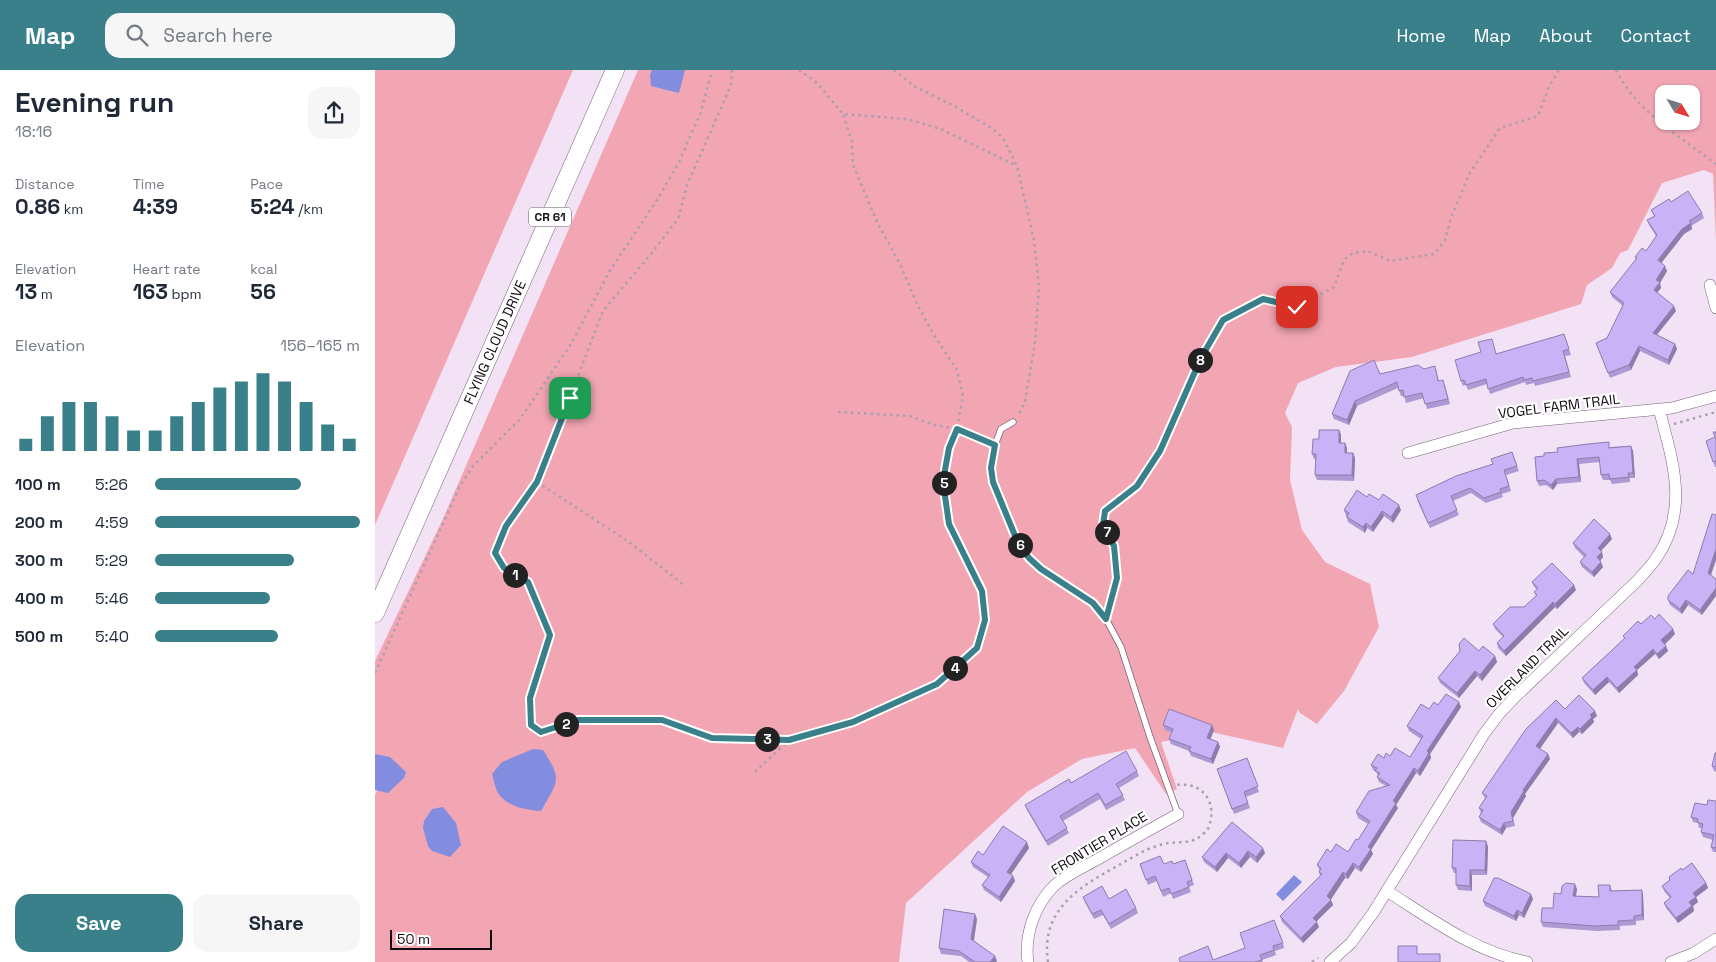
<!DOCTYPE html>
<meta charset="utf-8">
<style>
:root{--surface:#fff;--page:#f6f6f7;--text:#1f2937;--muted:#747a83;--accent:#3a808b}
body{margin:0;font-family:"Space Grotesk",sans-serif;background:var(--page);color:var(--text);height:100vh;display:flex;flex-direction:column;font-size:19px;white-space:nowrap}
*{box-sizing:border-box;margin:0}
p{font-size:16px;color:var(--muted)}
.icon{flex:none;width:28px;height:28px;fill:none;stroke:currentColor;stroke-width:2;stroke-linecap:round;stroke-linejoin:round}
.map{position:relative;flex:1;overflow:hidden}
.sheet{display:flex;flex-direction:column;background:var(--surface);width:375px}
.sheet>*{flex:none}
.needle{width:32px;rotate:128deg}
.controls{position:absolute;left:1280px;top:15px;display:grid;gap:10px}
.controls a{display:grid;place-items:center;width:45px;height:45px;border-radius:10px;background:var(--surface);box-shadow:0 1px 4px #0004;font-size:25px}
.scale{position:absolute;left:15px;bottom:12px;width:102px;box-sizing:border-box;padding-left:5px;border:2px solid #110b11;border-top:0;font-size:14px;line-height:18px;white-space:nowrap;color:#110b11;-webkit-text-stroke:4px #fff;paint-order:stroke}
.pin{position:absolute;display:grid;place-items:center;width:42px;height:42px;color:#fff;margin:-21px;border-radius:10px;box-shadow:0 2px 8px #0006}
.km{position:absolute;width:25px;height:25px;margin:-12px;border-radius:50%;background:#222;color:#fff;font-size:14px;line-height:25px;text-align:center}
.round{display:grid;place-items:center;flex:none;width:52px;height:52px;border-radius:15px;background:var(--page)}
.summary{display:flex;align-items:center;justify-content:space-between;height:85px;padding:0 15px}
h1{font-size:28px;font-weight:600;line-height:38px}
.metrics{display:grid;grid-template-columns:repeat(3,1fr);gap:8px;height:85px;padding:5px 15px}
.metrics div{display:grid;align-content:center}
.metrics b{font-size:21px;font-weight:600}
.metrics small{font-size:14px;font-weight:400}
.metrics p{font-size:14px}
.chart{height:140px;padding:10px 15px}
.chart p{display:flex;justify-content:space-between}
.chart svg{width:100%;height:90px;margin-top:5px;stroke:var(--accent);stroke-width:6}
.action{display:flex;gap:10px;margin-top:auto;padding:10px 15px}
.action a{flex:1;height:58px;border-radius:15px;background:var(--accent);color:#fff;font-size:20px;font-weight:600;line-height:58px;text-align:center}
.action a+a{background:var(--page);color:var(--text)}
ul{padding:0 15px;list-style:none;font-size:16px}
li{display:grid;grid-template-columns:80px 60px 1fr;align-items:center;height:38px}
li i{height:12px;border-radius:6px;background:var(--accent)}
header{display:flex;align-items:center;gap:30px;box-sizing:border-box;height:70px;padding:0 25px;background:var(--accent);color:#fff}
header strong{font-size:24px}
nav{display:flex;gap:28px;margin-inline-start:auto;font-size:18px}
.search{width:350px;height:45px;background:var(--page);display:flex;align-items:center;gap:12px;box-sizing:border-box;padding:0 18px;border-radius:15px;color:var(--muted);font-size:19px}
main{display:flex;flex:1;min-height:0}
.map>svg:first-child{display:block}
.green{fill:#f2a6b3;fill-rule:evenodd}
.water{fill:#838ddf}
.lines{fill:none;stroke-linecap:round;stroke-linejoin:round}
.service-casing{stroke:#746476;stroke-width:7}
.minor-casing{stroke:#746476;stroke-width:12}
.primary-casing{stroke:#746476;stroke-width:19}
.path{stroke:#ac9ead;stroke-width:2.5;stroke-dasharray:2.5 4;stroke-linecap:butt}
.service{stroke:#fff;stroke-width:5.5}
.minor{stroke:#fff;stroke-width:11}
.primary{stroke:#fff;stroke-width:18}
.wall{fill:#ad99d4}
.shaded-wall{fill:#8d7dac}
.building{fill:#c9b2f6;stroke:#8d7dac}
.route-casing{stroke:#fff;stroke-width:10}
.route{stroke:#3a808b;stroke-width:6}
.labels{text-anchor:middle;stroke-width:4.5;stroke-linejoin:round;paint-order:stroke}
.shield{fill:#fff;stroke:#585458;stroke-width:1}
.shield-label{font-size:12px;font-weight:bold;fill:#110b11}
.street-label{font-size:14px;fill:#110b11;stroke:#fff}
</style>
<header>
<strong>Map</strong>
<div class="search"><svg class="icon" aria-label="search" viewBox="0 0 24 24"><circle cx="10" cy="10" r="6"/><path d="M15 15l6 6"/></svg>Search here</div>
<nav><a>Home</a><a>Map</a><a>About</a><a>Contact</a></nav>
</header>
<main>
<section class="sheet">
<div class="summary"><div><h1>Evening run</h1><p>18:16</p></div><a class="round"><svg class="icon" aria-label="share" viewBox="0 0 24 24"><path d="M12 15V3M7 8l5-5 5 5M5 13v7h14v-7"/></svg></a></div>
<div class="metrics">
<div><p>Distance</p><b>0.86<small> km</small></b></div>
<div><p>Time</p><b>4:39</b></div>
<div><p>Pace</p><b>5:24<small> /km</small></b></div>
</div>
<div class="metrics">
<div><p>Elevation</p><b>13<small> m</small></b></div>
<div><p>Heart rate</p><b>163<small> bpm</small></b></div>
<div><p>kcal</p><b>56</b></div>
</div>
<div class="chart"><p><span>Elevation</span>156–165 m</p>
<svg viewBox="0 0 160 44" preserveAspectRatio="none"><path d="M5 44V38M15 44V27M25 44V20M35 44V20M45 44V27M55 44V34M65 44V34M75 44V27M85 44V20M95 44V13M105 44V10M115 44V6M125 44V10M135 44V20M145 44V31M155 44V38"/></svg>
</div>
<ul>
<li><b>100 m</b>5:26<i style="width:71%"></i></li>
<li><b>200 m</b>4:59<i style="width:100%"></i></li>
<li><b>300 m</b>5:29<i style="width:68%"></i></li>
<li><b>400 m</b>5:46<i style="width:56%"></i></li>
<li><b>500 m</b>5:40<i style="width:60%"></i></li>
</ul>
<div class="action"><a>Save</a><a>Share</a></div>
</section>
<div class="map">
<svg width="1341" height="892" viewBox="0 0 1341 892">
<rect width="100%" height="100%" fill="#f3e1f5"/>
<path class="green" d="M0 0H198L0 455Z
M263 0H1341V171L1338 104 1329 100 1287 113 1253 180 1245 183 1237 198 1212 215 1206 234 1037 287 961 297 923 313 910 343 917 357 915 410 927 460 950 492 995 514 1004 557 969 621 942 654 925 643 923 639 908 678 836 662 786 672 802 719 791 724 760 678 707 689 652 722 531 833 524 892H0V725L12 696 0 687V591L67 451ZM1289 24H1316V51H1289Z"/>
<path class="water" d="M277 0H310L304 23 276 16 275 5Z
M158 679 168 680C188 711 183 710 166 741 152 740 132 737 123 723 120 718 119 710 117 704L127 692Z
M0 684 15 687 31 702 29 708 13 723 0 720Z
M68 737 81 753 86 775 75 787 57 781 53 776 48 758 49 751 57 739Z
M919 805 927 812 908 831 901 824Z"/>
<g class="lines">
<defs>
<path id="service" d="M638 352 626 359 620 375 616 398 618 412 643 473 654 488 666 499 718 533 731 549 746 577 775 667 803 744"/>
<path id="minor" d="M1335 215 1341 238
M1033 383 1138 353 1297 338 1341 326
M1012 821C1056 849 1100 882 1152 892
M653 892C649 865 660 834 680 815 692 804 709 797 723 789 749 774 776 759 803 744
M955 892 976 873 998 843 1109 664 1124 644 1140 627 1263 510C1268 504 1275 497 1280 490 1315 441 1298 392 1284 339
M1296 892 1319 883 1341 869"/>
<g id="primary">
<path id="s1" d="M0 543 240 0"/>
</g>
</defs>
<use href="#service" class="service-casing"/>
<use href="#minor" class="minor-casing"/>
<use href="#primary" class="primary-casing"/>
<path class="path" d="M357 0 356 15 312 115 303 149 276 184 228 241 162 412 131 456 120 483 129 498 153 513 175 565 155 628 156 655 166 662 203 650H287L337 668 414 670 478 652 562 614 602 578 610 550 607 521 574 454 569 419 570 400 574 378 582 359 588 326 582 300 559 265 542 234 524 192 503 154 478 95 477 72 468 44
M424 0 442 13 468 44 532 49 566 59 642 96
M519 0 539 16 581 37 618 59 628 68 642 96 659 170 664 217 660 272 650 332 643 346
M1241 0C1262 42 1305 67 1341 94
M463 342 535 346 559 355 582 359 611 372
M1299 354 1341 342
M162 412 254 472 310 516
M734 538C741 517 744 499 739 477 735 459 726 464 730 441L763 416 785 381 826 287 848 250 888 229 922 237 959 217 969 190 978 183 993 181 1015 191 1059 184 1070 170 1076 148 1094 104 1125 58 1163 46 1174 17 1184 0
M0 603 85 416 98 396 145 349 196 274 234 202 282 130 304 92 326 42 337 0
M380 702 414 670
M673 892C665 840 704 817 744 795 757 788 770 779 785 775 799 770 816 776 828 764 834 760 835 754 836 748 839 726 823 712 801 715
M937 892 943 888"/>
<use href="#service" class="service"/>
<use href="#minor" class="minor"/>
<use href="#primary" class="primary"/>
</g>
<path class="wall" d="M1296 132 1327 143 1329 148 1316 156 1317 159 1309 164 1286 193 1292 201 1285 213 1286 218 1282 223 1301 241 1282 265 1300 274 1302 279 1294 295 1265 281 1256 300 1235 308 1221 273 1232 268 1248 236 1237 227 1235 222 1261 190 1260 187 1271 181 1281 166 1274 155 1272 150 1279 146 1276 140Z
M1189 264 1196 285 1190 286 1196 307 1160 316 1159 313 1151 315 1150 312 1115 324 1112 314 1093 320 1091 315 1088 316 1086 311 1121 284Z
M1060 296 1064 311 1070 315 1075 334 1052 339 1049 328 1031 333 1029 326H1026L1023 318 982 336 974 355 959 349 957 344 1005 304 1049 299Z
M964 360 966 365V373H970L972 378V383H978L980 388 979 411 942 410 940 405 941 389H939L937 384 944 369Z
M1341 362V397H1340L1331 371 1340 367Z
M1256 376 1258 381 1260 408H1255V412L1237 414 1235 410H1228L1226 405 1225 392 1204 394 1206 412 1182 414 1178 420 1171 415 1164 416 1162 411 1160 387 1236 377Z
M1137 382 1144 401 1131 405 1136 421 1127 424 1128 427 1111 433 1096 423 1078 431 1084 445 1055 458 1042 430 1118 394Z
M992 427 1004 430 1026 440 1018 453 1009 446 998 462 992 458 990 463 973 452 969 440Z
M1237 469 1226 481 1228 487 1225 491 1228 497 1219 507 1207 497 1205 492 1209 487 1200 478 1198 473Z
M1318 504 1336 505 1327 545 1313 535 1307 544 1295 535 1293 530Z
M1157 512 1201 520 1182 539 1180 537 1131 586 1123 578 1122 573 1128 567 1120 559 1118 554 1149 537 1161 526 1159 522 1162 519 1159 517Z
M1280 549 1300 564 1290 574 1293 581 1284 589 1280 584 1262 600 1263 605 1244 623 1234 612 1220 625 1209 613 1207 608 1249 569 1248 566 1266 554Z
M1085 581H1104L1120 586 1122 592 1107 611 1102 606 1084 628 1065 613 1063 608Z
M1084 632 1086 637 1055 684 1056 688 1045 706 1041 703 1021 735 1023 738 996 780 998 784 986 802 980 798 973 809 970 808 955 830 958 835 941 851 944 857 928 873 907 852 905 846 945 806 944 802 945 801 942 795 956 782H973L983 770 993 754 983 748 981 742 1011 716 1004 712 1002 707 1003 706 1001 702 998 700 996 695 1009 688 1015 686 1035 687 1046 669 1034 661 1032 656 1054 639 1063 635Z
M1190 639 1222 646 1218 649 1219 652 1207 664 1204 662 1198 668 1183 653 1165 679 1173 684 1175 689 1150 724 1151 726 1138 748 1140 756 1131 758 1127 765 1106 752 1104 747 1106 743 1104 738 1110 728 1107 723Z
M788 655H837L839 660 835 669 843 672 845 677 838 694 816 686 814 681 796 674 794 669 797 663 790 660Z
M1341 683V702L1339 701 1337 696Z
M872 688 884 722 871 727 875 738 859 744 842 699Z
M762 701 764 706 744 718 750 730 731 740 725 729 688 751 694 763 673 776 652 740 650 735 696 713Z
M1341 731V782H1338L1336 777 1338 770 1328 767 1326 762 1327 758H1324L1323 753 1318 752 1316 747 1332 735Z
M857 752 890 783 882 793 875 787 866 798 853 788 842 802 829 792 827 787Z
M1111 771 1113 777 1112 805H1097V821L1083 820 1081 815V803H1079L1077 798Z
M654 778 636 804 638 806 640 811 626 832 609 820 607 815 613 807 598 797 596 792 608 785Z
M810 790 819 815 814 817 816 822 798 829 796 823 788 827 782 811 773 815 765 794H798Z
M1307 800 1331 813 1333 818 1321 827 1323 832 1318 836 1319 841 1303 853 1291 838 1289 833 1295 828 1289 821 1287 816 1295 810 1294 807Z
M1235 815 1237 821 1268 825 1269 850 1261 851V855L1245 856V860L1222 861 1168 857 1166 852 1178 838 1186 824 1202 819 1201 826 1224 827Z
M708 827 734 829 761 838 763 843 736 859 728 845 719 849 710 832Z
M1158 829 1149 848 1144 845 1141 851 1110 836 1108 831Z
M602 849 599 871 622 891 621 892H594L586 886 566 884 564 878Z
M908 873 909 878 900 881 901 885 887 890 888 892H805L838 890 870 878Z"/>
<path class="shaded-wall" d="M1316 153 1317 159 1309 164 1284 196 1283 190 1307 159Z
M1290 196 1292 201 1285 213 1286 218 1280 225 1279 220 1281 210Z
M1299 236 1301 241 1279 268 1278 263Z
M1300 274 1302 279 1294 295 1293 290Z
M1264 276 1265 281 1256 300 1254 295Z
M980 331 982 336 974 355 972 350Z
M964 360 966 365V378L964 373Z
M970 373 972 378V388L970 383Z
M1256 376 1258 381 1260 408 1258 403Z
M978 383 980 388 979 411 977 405Z
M1202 389 1204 394 1206 412 1204 407Z
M1181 409 1182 414 1178 420 1176 415Z
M1024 435 1026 440 1018 453 1016 447Z
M1007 441 1009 446 998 462 996 457Z
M991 453 992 458 990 463 988 457Z
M1235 464 1237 469 1224 483 1223 478Z
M1341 479V490L1335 508 1333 503Z
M1227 482 1228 487 1224 492 1222 487Z
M1226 492 1228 497 1219 507 1217 502Z
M1199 515 1201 520 1182 539 1180 534Z
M1341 518V526L1327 545 1325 540Z
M1311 530 1313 535 1307 544 1305 539Z
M1178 532 1180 537 1131 586 1129 581Z
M1298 559 1300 564 1288 576 1286 570Z
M1291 576 1293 581 1284 589 1282 584Z
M1278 579 1280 584 1262 600 1263 605 1244 623 1242 618 1259 597Z
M1120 586 1122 592 1107 611 1105 605Z
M1100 601 1102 606 1084 628 1082 623Z
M1232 607 1234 612 1220 625 1218 620Z
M1084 632 1086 637 1055 684 1056 688 1045 706 1043 701 1052 681Z
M1220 641 1222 646 1218 649 1219 652 1207 664 1205 659 1215 645Z
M1181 648 1183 653 1163 681 1161 676Z
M837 655 839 660 834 673 832 668Z
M1203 657 1204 662 1198 668 1196 663Z
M843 672 845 677 838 694 836 689Z
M1173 684 1175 689 1150 724 1151 726 1138 748 1140 756 1136 742 1148 720Z
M1039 698 1041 703 1021 735 1023 738 996 780 998 784 986 802 984 797 993 777 1018 731Z
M1129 753 1131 758 1127 765 1125 760Z
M1111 771 1113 777 1112 805 1110 800Z
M652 772 654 778 634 807 632 802Z
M888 778 890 783 882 793 881 787Z
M873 781 875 787 866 798 864 793Z
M851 783 853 788 842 802 840 797Z
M978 793 980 798 973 809 971 804Z
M1095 800 1097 805V821L1095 816Z
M968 802 970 808 955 831 956 830 958 835 940 853 938 848Z
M638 806 640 811 626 832 624 827Z
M1331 813 1333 818 1321 827 1323 832 1318 836 1319 841 1303 853 1301 848 1318 823Z
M1200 814 1202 819 1200 831 1198 826Z
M1267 820 1268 825 1269 850 1267 845Z
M1156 824 1158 829 1149 848 1147 843Z
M1142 840 1144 845 1141 851 1139 846Z
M600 844 602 849 598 874 596 869Z
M942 852 944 857 928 873 926 868Z
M620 886 622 891 621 892H615Z"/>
<path class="building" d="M1313 121 1327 143 1314 151 1316 153 1307 159 1283 190 1290 196 1281 210 1285 212 1279 220 1299 236 1278 263 1300 274 1293 290 1264 276 1254 295 1233 303 1221 273 1232 268 1249 233 1235 222 1262 188 1260 187 1267 178 1271 181 1282 165 1272 150 1280 146 1276 140 1294 129 1296 132Z
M1189 264 1194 279 1188 281 1194 302 1158 311 1157 308 1149 310 1148 307 1113 319 1111 309 1091 315 1089 310 1086 311 1080 290 1106 282 1103 272 1117 269 1121 284Z
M999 290 1005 304 1043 295 1049 299 1060 296 1063 311 1068 310 1073 329 1050 334 1047 323 1029 327 1028 320 1024 321 1022 312 980 331 972 350 957 344 975 301Z
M944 360H964V373H970V383H978L977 405H940L941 384H937L938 369H944Z
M1338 362H1341V391L1338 392 1331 371 1340 367Z
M1234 372V378L1256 376 1258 403H1253L1254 407 1235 409 1234 404 1226 405 1224 387 1202 389 1204 407 1181 409 1176 415 1169 410 1162 411 1160 387 1169 386V383L1183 382 1182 378 1213 374Z
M1137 382 1142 396 1129 400 1134 416 1125 419 1126 422 1109 428 1095 418 1076 426 1082 440 1053 453 1041 425 1081 406 1118 394 1116 389Z
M982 420 992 427 994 424 1004 430 1008 424 1024 435 1016 447 1007 441 996 457 991 453 988 457 972 447 974 443 969 440Z
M1337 444 1341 445V479L1333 503 1341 509V518L1325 540 1311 530 1305 539 1293 530V526L1313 500 1318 504Z
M1219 449 1235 464 1223 478 1227 482 1222 487 1226 492 1217 502 1205 492 1211 485 1198 473Z
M1177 493 1199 515 1180 534 1178 532 1129 581 1122 573 1129 566 1118 554 1135 537H1149L1162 525 1159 522 1163 518 1157 512Z
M1284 544 1298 559 1286 570 1291 576 1282 584 1278 579 1259 597 1262 600 1242 618 1232 607 1218 620 1207 608 1250 568 1248 566 1263 551 1266 554 1276 545 1280 549Z
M1089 568 1104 581 1108 576 1120 586 1105 605 1100 601 1082 623 1063 608 1085 581 1084 574Z
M1071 624 1084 632 1052 681 1054 683 1043 701 1039 698 1018 731 1021 733 993 777 996 779 984 797 978 793 971 804 968 802 952 826 956 830 938 848 942 852 926 868 905 846 947 804 944 802 946 798 942 795 952 779 956 782 961 774 973 782 981 769 983 770 995 751 981 742 994 721 1015 715 1002 707 1005 703 1000 701 1002 698 996 695 1003 684 1009 688 1011 683 1015 686 1020 678 1035 687 1048 666 1032 656 1046 634 1054 639 1059 632 1063 635Z
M1204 625 1220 641 1215 645 1217 647 1205 659 1203 657 1196 663 1181 648 1161 676 1173 684 1148 720 1149 721 1136 742 1138 751 1129 753 1125 760 1104 747 1108 740 1104 738 1112 726 1107 723 1151 659 1181 630 1190 639Z
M794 639 837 655 832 668 843 672 836 689 814 681 816 677 794 669 798 659 788 655Z
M751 681 762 701 741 714 748 725 730 735 723 723 685 746 692 758 671 771 650 735 694 709 696 713Z
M1340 683H1341V697L1337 696Z
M872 688 883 716 869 722 873 733 857 739 842 699Z
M1333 730 1341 731V778L1336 777 1339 765 1326 762 1328 754 1322 752 1323 749 1316 747 1320 733 1332 735Z
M857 752 888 778 881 787 873 781 864 793 851 783 840 797 827 787Z
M628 756 652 772 632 802 638 806 624 827 607 815 615 805 596 792 603 781 608 785Z
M1078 770 1111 771 1110 800H1095V816L1081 815V798H1077Z
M785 786 789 794 797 791 798 794 810 790 817 810 812 812 814 817 796 824 794 818 786 821 780 806 771 810 765 794Z
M1317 793 1331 813 1318 823 1321 827 1314 832 1317 836 1301 848 1289 833 1296 827 1287 816 1295 810 1294 807 1306 798 1307 800Z
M1119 808H1123L1156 824 1147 843 1142 840 1139 846 1108 831Z
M1191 813 1200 814 1198 826 1224 827 1223 815H1235V821L1267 820V845L1259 846V850L1243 851V855L1220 856 1166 852 1167 838H1178L1179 823 1186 824 1187 816Z
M727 816 734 829 751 819 761 838 734 854 726 840 717 844 708 827Z
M569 839 600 844 596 869 620 886 615 892H600L584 881 564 878Z
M899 850 908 873 898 876 899 880 885 885 887 890 880 892H805L804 888 833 876 838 890 870 878 865 863Z
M1023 876H1042V884H1065V892H1023Z"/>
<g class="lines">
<defs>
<path id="route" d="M195 328 162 412 131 456 120 483 129 498 153 512 175 565 155 628 156 655 166 662 203 650H287L337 668 414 670 478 652 562 614 602 578 610 550 607 521 574 454 569 419 570 400 574 378 582 359 620 375 616 398 618 412 643 473 654 488 666 499 718 533 731 549 742 508 739 476 728 455 730 441 762 416 785 381 826 288 848 250 888 229 922 237"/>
</defs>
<use href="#route" class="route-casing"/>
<use href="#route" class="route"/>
</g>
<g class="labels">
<rect class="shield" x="154" y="137.5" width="42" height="19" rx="4"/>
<g class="shield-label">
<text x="175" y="151">CR 61</text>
</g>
<g class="street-label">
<text dy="5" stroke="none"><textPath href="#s1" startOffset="296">FLYING CLOUD DRIVE</textPath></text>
<text transform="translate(1184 336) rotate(-7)" y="5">VOGEL FARM TRAIL</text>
<text transform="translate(1152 597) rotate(-45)" y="5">OVERLAND TRAIL</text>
<text transform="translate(724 773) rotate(-31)" y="5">FRONTIER PLACE</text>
</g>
</g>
</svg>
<div class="controls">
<a><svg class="needle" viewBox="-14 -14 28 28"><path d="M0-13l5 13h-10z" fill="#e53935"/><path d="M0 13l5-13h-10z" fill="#747a83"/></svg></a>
</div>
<div class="scale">50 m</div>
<div class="pin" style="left:195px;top:328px;background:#1e9e55"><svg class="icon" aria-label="arrive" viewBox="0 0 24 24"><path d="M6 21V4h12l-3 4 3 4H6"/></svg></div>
<div class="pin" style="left:922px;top:237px;background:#d93025"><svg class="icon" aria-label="check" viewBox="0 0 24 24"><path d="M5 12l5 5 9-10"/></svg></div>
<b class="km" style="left:140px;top:505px">1</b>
<b class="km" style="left:191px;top:654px">2</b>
<b class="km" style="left:392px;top:669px">3</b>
<b class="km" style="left:580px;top:598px">4</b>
<b class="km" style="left:569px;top:413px">5</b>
<b class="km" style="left:645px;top:475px">6</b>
<b class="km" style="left:732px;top:462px">7</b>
<b class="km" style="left:825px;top:290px">8</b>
</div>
</main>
